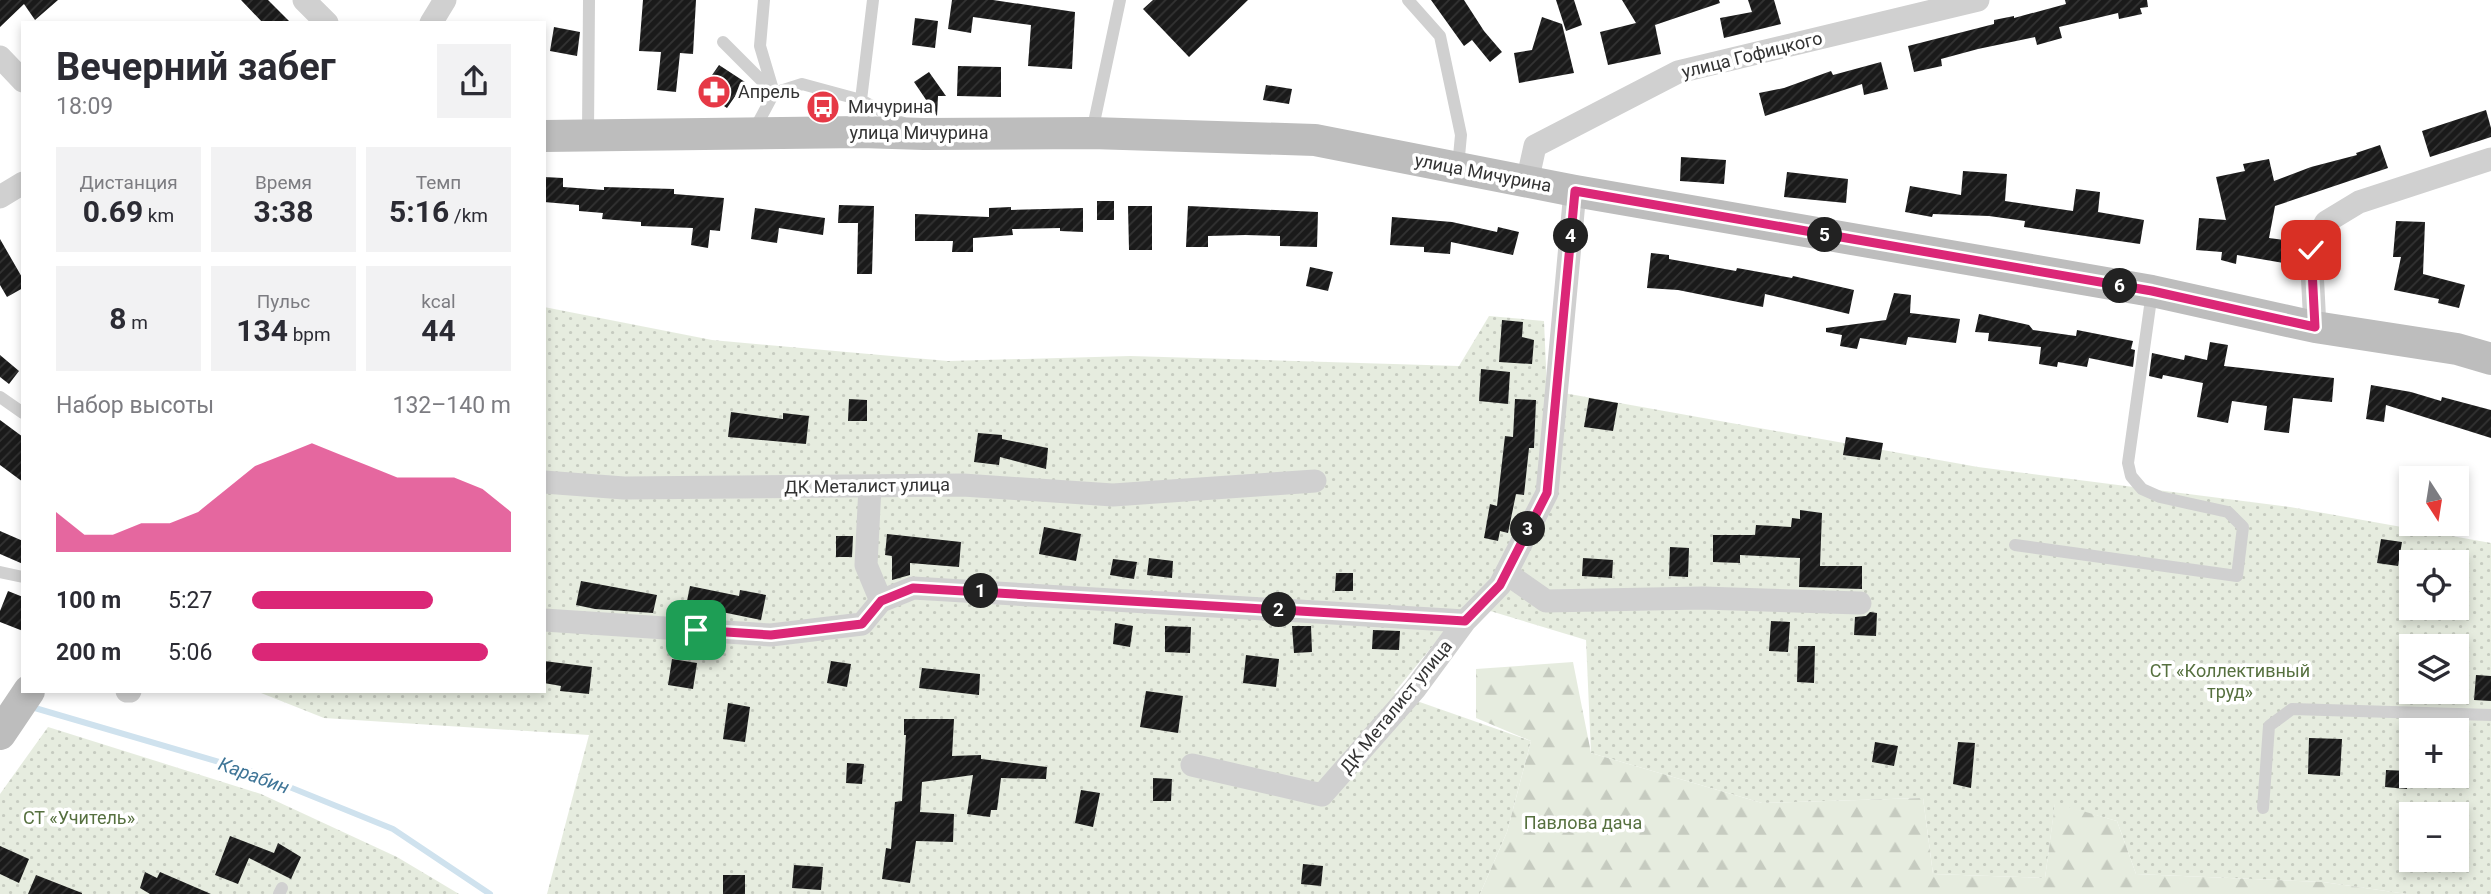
<!DOCTYPE html>
<html lang="ru">
<meta charset="utf-8">
<style>
:root{--surface:#fff;--page:#f2f2f3;--text:#2b2b33;--muted:#7c7c81;--accent:#db2777}
body{margin:0;font-family:Roboto,sans-serif;background:var(--page);color:var(--text);height:100vh;display:flex;flex-direction:column;font-size:26px;white-space:nowrap}
*{box-sizing:border-box;margin:0}
p{font-size:23px;color:var(--muted)}
.icon{flex:none;width:38px;height:38px;fill:none;stroke:currentColor;stroke-width:2;stroke-linecap:round;stroke-linejoin:round}
.map{position:relative;flex:1;overflow:hidden}
.drawer{position:absolute;left:21px;top:21px;width:525px;height:672px;display:flex;flex-direction:column;background:var(--surface);border-radius:0px;box-shadow:0 4px 10px #0003}
.drawer>*{flex:none}
.needle{width:46px;rotate:168deg}
.buttons{position:absolute;left:2399px;top:466px;display:grid;gap:14px}
.buttons a{display:grid;place-items:center;width:70px;height:70px;border-radius:0px;background:var(--surface);box-shadow:0 4px 10px #0003;font-size:35px}
.pin{position:absolute;display:grid;place-items:center;width:60px;height:60px;color:#fff;margin:-30px;border-radius:14px;box-shadow:0 4px 10px #0006}
.km{position:absolute;width:35px;height:35px;margin:-18px;border-radius:50%;background:#222;color:#fff;font-size:19px;line-height:35px;text-align:center}
.round{display:grid;place-items:center;flex:none;width:74px;height:74px;border-radius:0px;background:var(--page)}
.headline{display:flex;align-items:center;justify-content:space-between;height:119px;padding:0 35px}
h1{font-size:38px;font-weight:700;line-height:52px}
.metrics{display:grid;grid-template-columns:repeat(3,1fr);gap:10px;height:119px;padding:7px 35px}
.metrics div{display:grid;align-content:center;border-radius:0px;background:var(--page);text-align:center}
.metrics b{font-size:30px;font-weight:700}
.metrics small{font-size:19px;font-weight:400}
.metrics p{font-size:19px}
.chart{height:196px;padding:14px 35px}
.chart p{display:flex;justify-content:space-between}
.chart svg{width:100%;height:126px;margin-top:7px;fill:var(--accent);opacity:.7}
ul{padding:0 35px;list-style:none;font-size:23px}
li{display:grid;grid-template-columns:112px 84px 1fr;align-items:center;height:52px}
li i{height:18px;border-radius:9px;background:var(--accent)}
.map>svg:first-child{display:block}
.grass{fill:url(#grass-dots);fill-rule:evenodd}
.forest{fill:url(#forest-firs)}
.lines{fill:none;stroke-linecap:round;stroke-linejoin:round}
.stream{stroke:#cfe2ee;stroke-width:6}
.building{fill:url(#building-hatch)}
.lane{stroke:#d0d0d0;stroke-width:12}
.street{stroke:#d0d0d0;stroke-width:23}
.secondary{stroke:#bdbdbd;stroke-width:32}
.route-casing{stroke:#fff;stroke-width:14}
.route{stroke:#db2777;stroke-width:9}
.labels{text-anchor:middle;stroke-width:7;stroke-linejoin:round;paint-order:stroke}
.street-label{font-size:18px;fill:#333;stroke:#fff}
.poi-label{font-size:18px;fill:#333;stroke:#fff;text-anchor:start}
.park-label{font-size:18px;fill:#56703f;stroke:#fff}
.water-label{font-size:19px;font-style:italic;fill:#3f7597;stroke:#fff}
</style>
<div class="map">
<svg width="2491" height="894" viewBox="0 0 2491 894">
<defs>
<pattern id="grass-dots" width="8" height="8" patternUnits="userSpaceOnUse" patternTransform="scale(1.75)"><rect width="8" height="8" fill="#e6ecdf"/><path d="M2 2h.1M6 6h.1" fill="none" stroke="#c6cbc0" stroke-width="1.8" stroke-linecap="round"/></pattern>
<pattern id="forest-firs" width="22" height="20" patternUnits="userSpaceOnUse" patternTransform="scale(1.75)"><rect width="22" height="20" fill="#e6ecdf"/><path d="M5 1l3.5 6h-7zM16 11l3.5 6h-7z" fill="#c6cbc0"/></pattern>
<pattern id="building-hatch" width="6" height="6" patternUnits="userSpaceOnUse" patternTransform="scale(1.75)"><rect width="6" height="6" fill="#1a1a1a"/><path d="M-1 1l2-2M0 6l6-6M5 7l2-2" fill="none" stroke="#333"/></pattern>
</defs>
<rect width="100%" height="100%" fill="#fff"/>
<path class="grass" d="M544 307 712 340 948 361 1130 356 1459 366 1489 316 1544 321 1547 390 1978 467 2290 507 2491 543V894H2407L2323 882 2136 874 2117 821 2055 804 2045 878 1933 874 1923 798 1762 803 1591 753 1586 640 1467 604 1394 693 1531 741 1507 832 1480 894H547L589 735 324 718 256 691H544ZM2412 562H2457V607H2412ZM2412 646H2457V691H2412ZM2412 730H2457V775H2412ZM2412 814H2457V859H2412Z
M48 727 261 794 397 857 459 894H0V794Z"/>
<path class="forest" d="M1573 662 1591 753 1762 803 1923 798 1933 874 2045 878 2055 803 2117 821 2136 874 2323 882 2407 894H1480L1507 832 1531 741 1476 718V669Z"/>
<g class="lines">
<path class="stream" d="M28 706 250 771 393 829 490 894"/>
</g>
<path class="building" d="M0 0H58L35 20 24 4 0 27Z
M241 0H268L291 23H263Z
M643 0H696L693 54 680 53 676 92 657 90 661 52 639 51Z
M952 0H993L1075 12 1072 69 1028 66 1031 25 973 17 971 33 948 29Z
M1153 0H1248L1189 57 1143 9Z
M1431 0H1464L1484 31 1502 52 1490 62 1472 40 1464 46Z
M1556 0H1574L1582 25 1566 31Z
M1622 0H1719L1720 3 1655 25 1661 54 1608 65 1600 32 1636 23Z
M1748 0H1774L1781 24 1724 38 1720 18 1752 12Z
M2065 0H2147L2148 7 2140 8 2142 14 2119 19 2118 13 2059 27 2062 38 2037 45 2035 37 1978 49 1941 59 1942 66 1914 72 1908 46 1994 24V20L2014 16V18L2066 4Z
M1542 17 1562 24 1574 73 1519 83 1514 53 1532 50Z
M915 18 938 21 935 48 912 45Z
M554 27 580 32 577 56 550 51Z
M1881 62 1888 89 1864 95 1862 84 1765 116 1759 93 1784 88 1831 71 1833 75Z
M719 65 745 82 727 108 701 91Z
M958 66 1001 67V97L957 96Z
M929 72 946 96H938L937 116 914 82Z
M1266 85 1292 89 1289 104 1263 100Z
M2486 110 2491 128V137L2430 157 2422 131Z
M2380 145 2388 168 2275 206 2269 238 2298 242 2295 265 2237 255 2236 264 2221 260 2222 252 2196 250 2199 218 2226 220 2216 177 2245 171 2243 164 2269 159 2274 181 2311 167 2357 155 2356 153Z
M1681 157 1726 160 1724 184 1680 181Z
M1963 171 2007 174 2005 201 2073 211 2076 189 2100 192 2098 212 2144 220 2140 244 2024 227 2025 221 1989 216 1933 214 1932 217 1905 212 1910 186 1961 195Z
M1787 172 1848 179 1846 203 1784 197Z
M544 177 563 178V187L604 190V187L674 189V194L724 198 720 231 710 230 708 248 691 245 693 228 641 226V222L602 219 603 213 579 211V205L544 202Z
M1097 201H1114V220H1097Z
M839 205 874 206 872 274H857L858 223H838Z
M1128 206H1152V250H1129Z
M1188 206 1318 212 1317 247 1280 246V236L1245 235 1208 236V247H1186Z
M1011 207V210L1083 208V232L1060 231V228L1012 229 1013 235 973 238V252H952L953 241H915V214L989 217V208Z
M755 208 825 218 823 235 779 228 777 243 751 239Z
M1392 217 1452 222 1497 232 1498 227 1519 232 1513 255 1451 242 1450 254 1424 252V247L1390 245Z
M2396 221 2425 222 2423 274 2465 285 2459 308 2438 303 2439 299 2394 290 2401 257H2393Z
M0 239 23 279V288L7 297 0 285Z
M1651 253 1669 255V259L1736 271 1737 268 1792 278 1793 276 1854 290 1849 314 1765 294 1763 307 1678 290 1647 288Z
M1310 267 1333 272 1328 291 1306 286Z
M1894 293 1911 295 1910 313 1960 319 1956 343 1908 337 1906 345 1860 338 1857 349 1840 346 1842 335 1826 332V328L1886 320Z
M1979 314 2029 325 2033 330 2076 336 2077 330 2133 341 2131 349 2135 350 2133 367 2089 358 2087 367 2058 362 2057 367 2039 364 2041 347 1988 341 1989 333 1975 332Z
M1502 320 1523 322 1522 337 1534 340 1532 364 1499 362Z
M2210 342 2228 345 2224 366 2334 378 2332 402 2293 398 2289 433 2264 430 2267 406 2232 401 2228 423 2197 417 2203 383 2163 375 2162 379 2149 376 2152 353 2184 360 2185 355 2207 360Z
M0 355 19 371 9 384 0 377Z
M1481 369 1510 372 1508 404 1479 401Z
M2371 385 2411 392 2441 401 2442 397 2491 410V438L2386 405 2384 422 2366 419Z
M1589 398 1618 403 1613 431 1584 427Z
M849 399 867 400V421H848Z
M1515 399 1536 400 1534 448H1529L1524 495 1516 494 1508 533 1500 531 1498 541 1484 538 1490 504 1497 506 1505 436 1513 437Z
M731 412 783 419V413L809 416 806 444 728 437Z
M0 420 23 437V482L0 465Z
M978 433 1002 435V439L1048 448 1046 469 1000 457 999 465 974 462Z
M1846 437 1883 443 1880 460 1843 455Z
M1800 510 1822 513 1820 566H1862V589L1799 587 1800 558 1740 555V563L1713 562V535H1755L1756 525 1791 527 1792 518 1800 519Z
M1044 527 1081 534 1076 561 1039 554Z
M0 531 23 541V564L0 554Z
M887 534 961 542 959 567 910 563V575L892 580V556L885 555Z
M836 536H853L852 557H836Z
M2381 539 2402 542 2398 566 2377 563Z
M1670 547 1689 548 1688 577 1669 576Z
M1149 558 1173 561 1172 578 1147 575Z
M1583 558 1613 560 1612 578 1582 576Z
M1113 559 1137 562 1134 579 1110 575Z
M1336 573H1353V591H1335Z
M581 581 657 595 653 613 595 609 576 605Z
M690 586 739 596 740 590 766 595 761 620 712 610 710 616 685 611Z
M8 591 23 597V631L0 622V611Z
M1870 612 1877 613 1876 636 1854 635 1855 617 1866 616Z
M1771 621 1790 622 1788 652 1769 651Z
M1115 623 1133 626 1130 647 1113 644Z
M1165 626 1191 627 1190 653 1165 652Z
M1292 626H1311L1312 652 1294 653Z
M1373 630 1400 631 1399 650 1372 649Z
M1798 646H1815L1814 683 1797 682Z
M1246 655 1279 659 1276 687 1243 683Z
M672 659 697 663 693 689 668 685Z
M544 661 592 667 589 694 560 691 561 686 544 683Z
M831 661 851 664 847 687 827 683Z
M922 668 980 674 979 695 919 688Z
M2476 675 2491 676V701L2474 700Z
M1146 691 1183 696 1178 733 1140 727Z
M728 703 750 707 745 742 723 739Z
M904 719H954L952 756 981 755V759L1047 767 1046 779 1001 778 997 810H991L990 817 967 814 973 775 922 782 920 812 954 814 953 842 916 841 910 883 882 879 886 848 891 849 895 802 902 801 906 735H904Z
M2309 738 2342 739 2340 776 2308 774Z
M1875 742 1898 746 1894 766 1872 762Z
M1958 742 1975 743 1971 788 1953 784Z
M847 763 864 764 862 784 846 783Z
M2386 770 2408 771 2407 789 2385 787Z
M1153 778 1172 779 1171 801H1153Z
M1081 790 1100 793 1093 827 1075 823Z
M230 836 274 853 278 843 301 857 291 879 249 858 238 884 215 875Z
M0 846 29 859 19 883 0 874Z
M1303 864 1323 866 1321 886 1301 884Z
M794 865 823 867 821 890 792 888Z
M145 872 157 878 160 872 211 894H150L140 888Z
M36 875 82 893V894H28Z
M723 875H745V894H723Z"/>
<g class="lines">
<path class="lane" d="M1408 0 1440 36 1461 135 1458 167
M723 42 774 93 760 46 764 0
M861 100 873 0
M750 129 759 121 774 93 802 84 861 100 905 124
M1092 132 1120 0
M588 134 589 0
M0 397 23 413
M2015 545 2237 576 2243 527 2228 512 2160 497 2142 489 2131 476 2128 463 2152 292
M0 572 23 577
M2263 808 2269 726 2292 709 2491 715
M279 894 282 888"/>
<path class="street" d="M304 0 327 23
M431 23 445 0
M0 57 23 81
M1527 182 1535 146 1678 72 1978 0
M0 197 23 183
M2315 327 2311 250 2326 222 2359 202 2491 159
M544 482 624 488 963 485 1113 495 1315 481
M870 487 866 565 881 601
M1506 573 1546 601 1703 598 1860 603
M544 620 771 635 862 624 881 601 913 588 1465 621
M127 691H130
M1192 765 1322 795 1415 689 1465 621 1500 585 1547 493 1575 191"/>
<path class="secondary" d="M544 136 861 132 924 134 1092 133 1315 140 1575 191 2152 291 2315 327 2457 349 2491 359
M0 734 29 691"/>
</g>
<g class="lines">
<defs>
<path id="route" d="M696 630 771 635 862 624 881 601 913 588 1465 621 1500 585 1547 493 1575 191 2152 291 2315 327 2311 250"/>
</defs>
<use href="#route" class="route-casing"/>
<use href="#route" class="route"/>
</g>
<defs>
<symbol id="pharmacy-disc" viewBox="-11 -11 22 22"><circle r="9.5" fill="#e63946" stroke="#fff"/><path d="M-2-6h4v4h4v4h-4v4h-4v-4h-4v-4h4Z" fill="#fff"/></symbol>
<symbol id="bus-disc" viewBox="-11 -11 22 22"><circle r="9.5" fill="#e63946" stroke="#fff"/><path d="M-5-6H5V4H4V6H2V4H-2V6H-4V4H-5ZM-3.5-4V0h7V-4ZM-3.5 1.2v1.5H-2V1.2ZM2 1.2v1.5H3.5V1.2Z" fill="#fff"/></symbol>
</defs>
<g fill-rule="evenodd">
<use href="#pharmacy-disc" x="695" y="73" width="38" height="38"/>
<use href="#bus-disc" x="804" y="88" width="38" height="38"/>
</g>
<g class="labels">
<g class="street-label">
<text transform="translate(1752 55) rotate(-14)" y="6">улица Гофицкого</text>
<text x="919" y="139">улица Мичурина</text>
<text transform="translate(1483 173) rotate(11)" y="6">улица Мичурина</text>
<text transform="translate(867 486) rotate(-1)" y="6">ДК Металист улица</text>
<text transform="translate(1396 707) rotate(-51)" y="6">ДК Металист улица</text>
</g>
<g class="poi-label">
<text x="738" y="98">Апрель</text>
<text x="848" y="113">Мичурина</text>
</g>
<g class="park-label">
<text x="2230" y="677">СТ «Коллективный<tspan x="2230" dy="21">труд»</tspan></text>
<text x="79" y="824">СТ «Учитель»</text>
<text x="1583" y="829">Павлова дача</text>
</g>
<g class="water-label">
<text transform="translate(254 775) rotate(20)" y="7">Карабин</text>
</g>
</g>
</svg>
<div class="buttons">
<a><svg class="needle" viewBox="-14 -14 28 28"><path d="M0-13l5 13h-10z" fill="#e53935"/><path d="M0 13l5-13h-10z" fill="#7c7c81"/></svg></a>
<a><svg class="icon" aria-label="locate" viewBox="0 0 24 24"><circle cx="12" cy="12" r="6"/><path d="M12 2v4M12 18v4M2 12h4M18 12h4"/></svg></a>
<a><svg class="icon" aria-label="layers" viewBox="0 0 24 24"><path d="M12 4l9 5-9 5-9-5zM3 14l9 5 9-5"/></svg></a>
<a>+</a>
<a>−</a>
</div>
<div class="pin" style="left:696px;top:630px;background:#1e9e55"><svg class="icon" aria-label="arrive" viewBox="0 0 24 24"><path d="M6 21V4h12l-3 4 3 4H6"/></svg></div>
<div class="pin" style="left:2311px;top:250px;background:#d93025"><svg class="icon" aria-label="check" viewBox="0 0 24 24"><path d="M5 12l5 5 9-10"/></svg></div>
<b class="km" style="left:981px;top:591px">1</b>
<b class="km" style="left:1279px;top:610px">2</b>
<b class="km" style="left:1528px;top:529px">3</b>
<b class="km" style="left:1571px;top:236px">4</b>
<b class="km" style="left:1825px;top:235px">5</b>
<b class="km" style="left:2120px;top:286px">6</b>
<section class="drawer">
<div class="headline"><div><h1>Вечерний забег</h1><p>18:09</p></div><a class="round"><svg class="icon" aria-label="share" viewBox="0 0 24 24"><path d="M12 15V3M7 8l5-5 5 5M5 13v7h14v-7"/></svg></a></div>
<div class="metrics">
<div><p>Дистанция</p><b>0.69<small> km</small></b></div>
<div><p>Время</p><b>3:38</b></div>
<div><p>Темп</p><b>5:16<small> /km</small></b></div>
</div>
<div class="metrics">
<div><b>8<small> m</small></b></div>
<div><p>Пульс</p><b>134<small> bpm</small></b></div>
<div><p>kcal</p><b>44</b></div>
</div>
<div class="chart"><p><span>Набор высоты</span>132–140 m</p>
<svg viewBox="0 0 160 44" preserveAspectRatio="none"><path d="M0 44V30L10 38L20 38L30 34L40 34L50 30L60 22L70 14L80 10L90 6L100 10L110 14L120 18L130 18L140 18L150 22L160 30V44z"/></svg>
</div>
<ul>
<li><b>100 m</b>5:27<i style="width:70%"></i></li>
<li><b>200 m</b>5:06<i style="width:91%"></i></li>
</ul>
</section>
</div>
